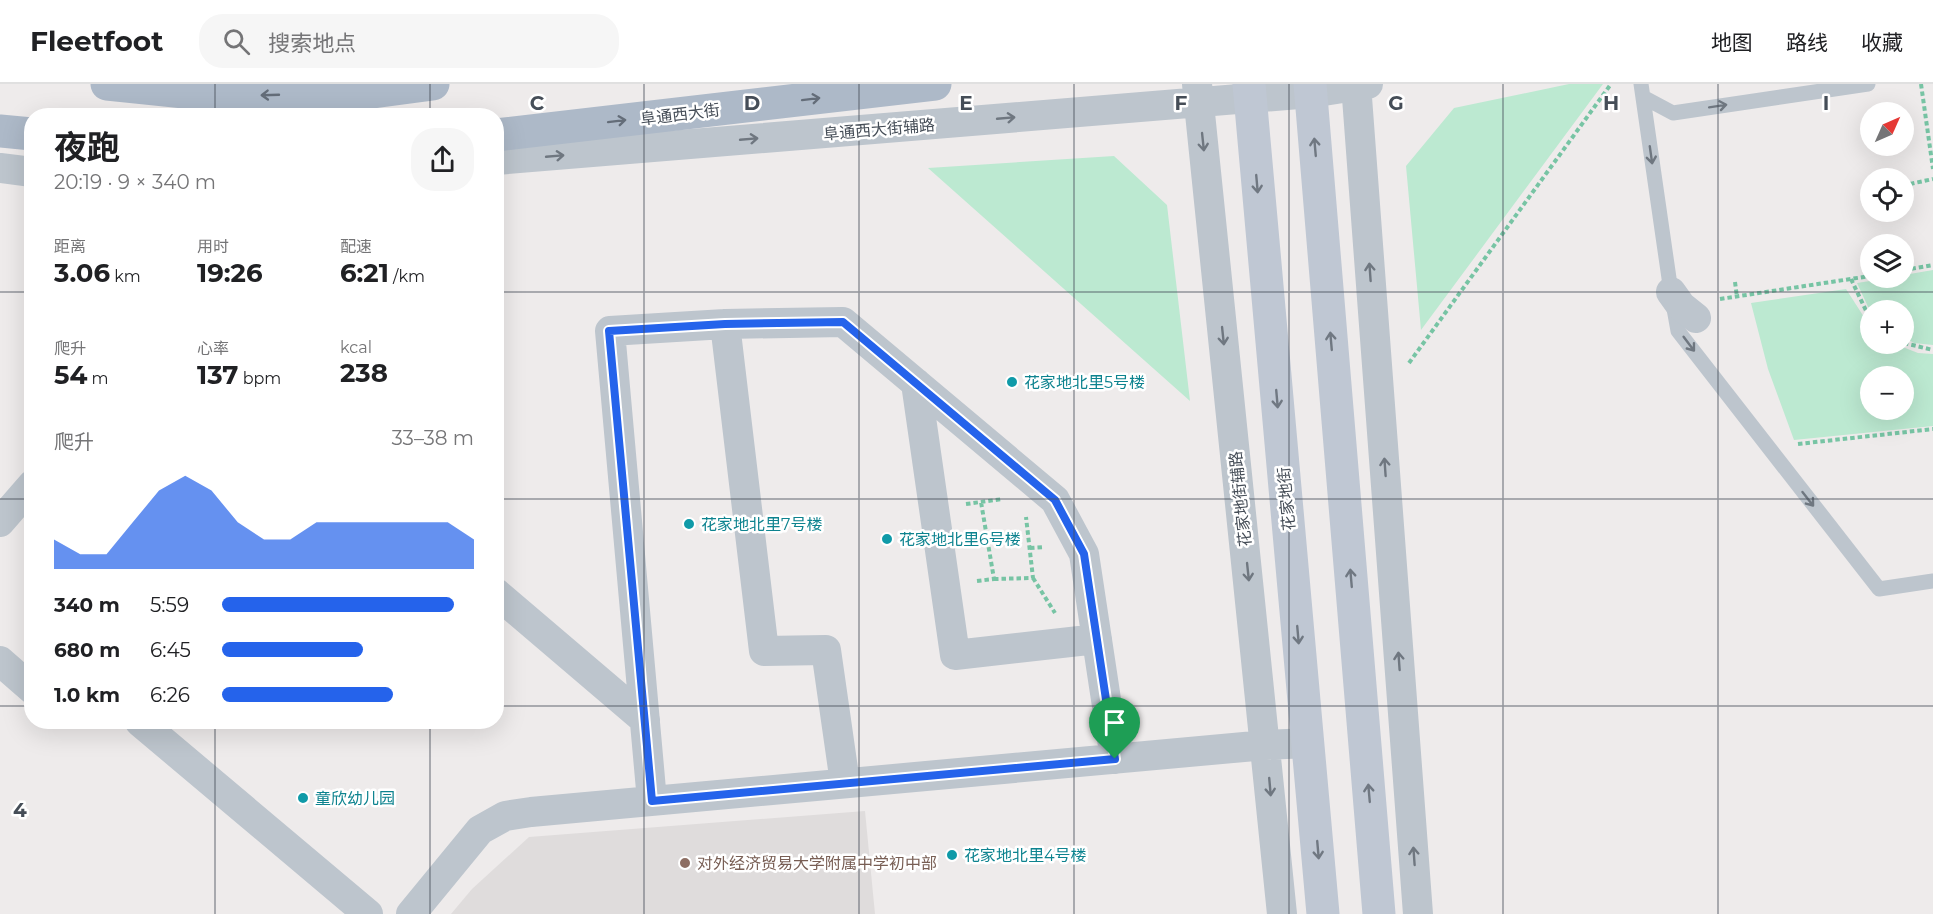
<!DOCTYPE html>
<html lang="zh">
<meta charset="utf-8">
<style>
:root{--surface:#fff;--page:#f6f6f6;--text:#202124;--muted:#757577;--line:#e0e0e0;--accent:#2563eb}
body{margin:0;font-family:Montserrat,"Noto Sans SC",sans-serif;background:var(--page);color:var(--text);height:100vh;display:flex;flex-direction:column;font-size:22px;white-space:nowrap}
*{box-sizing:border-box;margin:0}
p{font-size:20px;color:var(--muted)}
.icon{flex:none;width:33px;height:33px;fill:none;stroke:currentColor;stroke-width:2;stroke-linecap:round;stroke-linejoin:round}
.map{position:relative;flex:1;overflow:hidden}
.sheet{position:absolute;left:24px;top:24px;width:480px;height:621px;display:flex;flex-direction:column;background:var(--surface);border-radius:24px;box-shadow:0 6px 24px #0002}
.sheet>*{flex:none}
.needle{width:39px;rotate:45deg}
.tools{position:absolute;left:1860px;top:18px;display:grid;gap:12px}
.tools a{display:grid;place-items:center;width:54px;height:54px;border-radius:50%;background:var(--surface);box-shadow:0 6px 24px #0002;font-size:30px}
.pin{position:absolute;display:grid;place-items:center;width:51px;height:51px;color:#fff;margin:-62px -26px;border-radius:50% 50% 50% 0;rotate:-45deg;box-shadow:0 0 6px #0007}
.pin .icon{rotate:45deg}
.round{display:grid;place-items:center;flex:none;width:63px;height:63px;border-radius:24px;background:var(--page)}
.overview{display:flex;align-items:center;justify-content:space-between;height:102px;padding:0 30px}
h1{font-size:33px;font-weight:700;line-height:45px}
.stats{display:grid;grid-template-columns:repeat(3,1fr);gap:9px;height:102px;padding:6px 30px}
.stats div{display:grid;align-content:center}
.stats b{font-size:26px;font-weight:700}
.stats small{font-size:16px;font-weight:400}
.stats p{font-size:16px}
.chart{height:168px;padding:12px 30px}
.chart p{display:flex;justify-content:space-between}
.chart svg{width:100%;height:108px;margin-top:6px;fill:var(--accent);opacity:.7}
ul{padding:0 30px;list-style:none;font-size:20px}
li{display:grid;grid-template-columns:96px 72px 1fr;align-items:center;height:45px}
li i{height:15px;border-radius:8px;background:var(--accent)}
header{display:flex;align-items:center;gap:36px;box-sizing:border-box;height:84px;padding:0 30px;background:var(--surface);border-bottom:2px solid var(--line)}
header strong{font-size:28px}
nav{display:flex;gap:33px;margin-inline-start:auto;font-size:21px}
.search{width:420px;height:54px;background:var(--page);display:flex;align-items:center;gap:15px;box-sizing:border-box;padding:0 21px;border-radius:24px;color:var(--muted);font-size:22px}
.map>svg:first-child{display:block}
.education{fill:#dfdcdc}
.green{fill:#bce9d1;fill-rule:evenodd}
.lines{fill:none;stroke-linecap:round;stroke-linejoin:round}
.path{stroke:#77c4a4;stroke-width:4;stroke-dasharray:4.5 3;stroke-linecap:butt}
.service{stroke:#bdc5cd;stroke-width:15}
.minor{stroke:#bdc5cd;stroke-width:30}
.secondary{stroke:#bfc7d3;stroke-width:33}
.primary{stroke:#adb9c8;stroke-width:33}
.oneway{stroke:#646d79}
.oneway2{stroke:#6f7780}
.oneway3{stroke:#707882}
.route-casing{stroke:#fff;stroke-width:12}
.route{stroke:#2563eb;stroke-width:8}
.grid{fill:none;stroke:#454d57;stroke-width:1.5;stroke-opacity:0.55}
.culture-dot{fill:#0f9aa8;stroke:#fff;stroke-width:2}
.education-dot{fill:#8d6e63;stroke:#fff;stroke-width:2}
.labels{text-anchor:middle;stroke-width:5;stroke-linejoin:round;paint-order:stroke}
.street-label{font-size:16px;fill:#454d57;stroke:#fff}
.culture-label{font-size:16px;fill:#0d838f;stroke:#fff;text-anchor:start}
.education-label{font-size:16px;fill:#785e54;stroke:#fff;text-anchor:start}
.grid-label{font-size:20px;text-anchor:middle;font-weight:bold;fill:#454d57;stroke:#fff;stroke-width:5;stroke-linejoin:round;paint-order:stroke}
</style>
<header>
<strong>Fleetfoot</strong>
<div class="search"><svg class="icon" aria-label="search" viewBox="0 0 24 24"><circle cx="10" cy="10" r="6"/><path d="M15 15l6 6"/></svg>搜索地点</div>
<nav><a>地图</a><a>路线</a><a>收藏</a></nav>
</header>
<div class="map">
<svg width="1933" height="830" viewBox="0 0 1933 830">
<rect width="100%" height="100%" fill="#eeebeb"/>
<path class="education" d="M865 727 875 830H451L472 805 529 753Z"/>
<path class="green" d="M1569 0H1603L1421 246 1406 82 1454 24Z
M1114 72 1167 121 1190 317 928 84Z
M1933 186V261L1914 259 1904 253V226L1870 227 1857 199 1889 194H1904V191Z
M1846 205 1864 233 1870 239V260H1895L1918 269 1933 270V342L1794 356 1768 285 1751 219ZM1870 292H1904V326H1870Z"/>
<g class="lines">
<path class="path" d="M1921 0 1933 85
M1910 100 1933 95
M1904 186 1933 181
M1851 195 1870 235
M1735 198 1737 213
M1720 215 1870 192
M1904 259 1933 266
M1409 279 1611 0
M1798 360 1933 345
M966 420 1003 415
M1030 464 1044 463
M1033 494 1055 529
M994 495 1033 494 1026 433
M977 497 994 495 981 418"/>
<path class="service" d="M1641 0 1671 208 1678 247 1879 505 1933 497
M1643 13 1673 29 1868 0"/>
<path class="minor" d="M1197 0 1282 830
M1356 0 1418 830
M496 76 1311 9 1368 0
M0 84 32 88
M1671 208 1681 222 1696 234
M725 240 764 567 826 566 845 699
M916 299 955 571 1097 555
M0 438 32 401
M496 509 645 636
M0 577 32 605
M140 638 368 830
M652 717 610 247 725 240 843 238 1055 416 1084 470 1115 675
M411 830 480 746 505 732 531 728 1266 661 1309 659"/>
<path class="secondary" d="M1249 0 1323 830
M1310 0 1379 830"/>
<path class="primary" d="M107 0 223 12 373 8 433 0
M0 47 32 50
M496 51 935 0"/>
</g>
<defs><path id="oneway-shaft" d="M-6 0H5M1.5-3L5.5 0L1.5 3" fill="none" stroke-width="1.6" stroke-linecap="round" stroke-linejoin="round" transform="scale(1.5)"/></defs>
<g class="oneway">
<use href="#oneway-shaft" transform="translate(270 11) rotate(178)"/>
<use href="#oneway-shaft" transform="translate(811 15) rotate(-7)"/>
<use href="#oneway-shaft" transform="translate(617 37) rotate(-7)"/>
</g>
<g class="oneway2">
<use href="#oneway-shaft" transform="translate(1718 22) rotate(-9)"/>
<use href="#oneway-shaft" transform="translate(1006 34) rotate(-5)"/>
<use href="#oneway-shaft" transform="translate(749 55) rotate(-5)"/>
<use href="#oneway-shaft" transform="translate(1203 58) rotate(84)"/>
<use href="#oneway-shaft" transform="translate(1651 71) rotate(82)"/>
<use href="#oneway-shaft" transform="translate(555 72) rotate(-5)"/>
<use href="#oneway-shaft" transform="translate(1370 188) rotate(-94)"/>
<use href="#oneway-shaft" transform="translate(1223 252) rotate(84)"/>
<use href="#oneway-shaft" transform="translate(1689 260) rotate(53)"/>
<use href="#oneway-shaft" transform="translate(1385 383) rotate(-94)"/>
<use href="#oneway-shaft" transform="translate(1808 415) rotate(52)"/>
<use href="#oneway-shaft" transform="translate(1248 488) rotate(84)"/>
<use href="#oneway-shaft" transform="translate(1399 577) rotate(-94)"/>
<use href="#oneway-shaft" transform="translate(1270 703) rotate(85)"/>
<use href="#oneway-shaft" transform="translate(1414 772) rotate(-94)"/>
</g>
<g class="oneway3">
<use href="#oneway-shaft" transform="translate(1315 63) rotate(-95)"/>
<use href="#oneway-shaft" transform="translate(1257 100) rotate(85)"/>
<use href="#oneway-shaft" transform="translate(1331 257) rotate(-95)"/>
<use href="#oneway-shaft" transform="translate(1277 315) rotate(85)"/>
<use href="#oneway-shaft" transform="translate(1351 494) rotate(-95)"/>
<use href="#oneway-shaft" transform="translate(1298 551) rotate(85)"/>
<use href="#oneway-shaft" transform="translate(1369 709) rotate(-95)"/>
<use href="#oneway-shaft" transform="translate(1318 766) rotate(85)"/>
</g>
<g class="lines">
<defs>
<path id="route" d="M843 238 1055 416 1084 470 1115 675 652 717 609 247 725 240Z"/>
</defs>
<use href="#route" class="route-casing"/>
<use href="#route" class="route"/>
</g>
<path class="grid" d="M215 0V32M430 0V32M644 0V830M859 0V830M1074 0V830M1289 0V830M1503 0V830M1718 0V830M0 208H32M496 208H1933M0 415H32M496 415H1933M0 622H32M496 622H1933M215 638V830M430 638V830"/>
<g class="culture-dot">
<circle cx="1012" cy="298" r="6"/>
<circle cx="689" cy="440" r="6"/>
<circle cx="887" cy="455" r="6"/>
<circle cx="303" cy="714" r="6"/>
<circle cx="952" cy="771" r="6"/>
</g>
<circle class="education-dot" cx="685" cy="779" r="6"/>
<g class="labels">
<g class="street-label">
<text transform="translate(680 30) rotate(-7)" y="6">阜通西大街</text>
<text transform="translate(879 45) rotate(-5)" y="6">阜通西大街辅路</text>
<text transform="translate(1240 415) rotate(-96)" y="6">花家地街辅路</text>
<text transform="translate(1286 415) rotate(-95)" y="6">花家地街</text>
</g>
<g class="culture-label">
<text x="1024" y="304">花家地北里5号楼</text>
<text x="701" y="446">花家地北里7号楼</text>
<text x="899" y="461">花家地北里6号楼</text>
<text x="315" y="720">童欣幼儿园</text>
<text x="964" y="777">花家地北里4号楼</text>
</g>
<g class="education-label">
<text x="697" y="785">对外经济贸易大学附属中学初中部</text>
</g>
</g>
<g class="grid-label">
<text x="537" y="26">C</text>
<text x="752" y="26">D</text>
<text x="966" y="26">E</text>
<text x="1181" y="26">F</text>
<text x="1396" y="26">G</text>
<text x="1611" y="26">H</text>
<text x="1826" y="26">I</text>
<text x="20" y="733">4</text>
</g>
</svg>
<div class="tools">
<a><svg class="needle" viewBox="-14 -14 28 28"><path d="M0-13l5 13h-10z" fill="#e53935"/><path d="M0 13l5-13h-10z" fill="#757577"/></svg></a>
<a><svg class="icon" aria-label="locate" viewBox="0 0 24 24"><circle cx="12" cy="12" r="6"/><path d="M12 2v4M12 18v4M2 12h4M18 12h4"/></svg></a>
<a><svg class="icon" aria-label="layers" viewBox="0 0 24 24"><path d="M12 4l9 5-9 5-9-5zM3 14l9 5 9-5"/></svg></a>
<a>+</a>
<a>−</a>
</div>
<div class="pin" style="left:1115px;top:675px;background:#1e9e55"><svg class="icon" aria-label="arrive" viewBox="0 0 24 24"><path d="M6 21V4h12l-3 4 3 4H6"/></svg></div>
<section class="sheet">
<div class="overview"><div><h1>夜跑</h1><p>20:19 · 9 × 340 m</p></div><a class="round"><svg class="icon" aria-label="share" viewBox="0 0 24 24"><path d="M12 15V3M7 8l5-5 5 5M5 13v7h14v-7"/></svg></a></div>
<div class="stats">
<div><p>距离</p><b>3.06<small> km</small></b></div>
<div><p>用时</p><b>19:26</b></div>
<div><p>配速</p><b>6:21<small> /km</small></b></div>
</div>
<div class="stats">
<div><p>爬升</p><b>54<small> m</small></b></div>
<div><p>心率</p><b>137<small> bpm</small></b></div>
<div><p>kcal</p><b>238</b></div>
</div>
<div class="chart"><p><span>爬升</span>33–38 m</p>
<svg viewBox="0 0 160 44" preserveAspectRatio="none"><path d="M0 44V32L10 38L20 38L30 25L40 12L50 6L60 12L70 25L80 32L90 32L100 25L110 25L120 25L130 25L140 25L150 25L160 32V44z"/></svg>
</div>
<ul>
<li><b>340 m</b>5:59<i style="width:92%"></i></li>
<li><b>680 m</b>6:45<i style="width:56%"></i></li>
<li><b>1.0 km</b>6:26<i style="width:68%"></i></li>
</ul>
</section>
</div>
